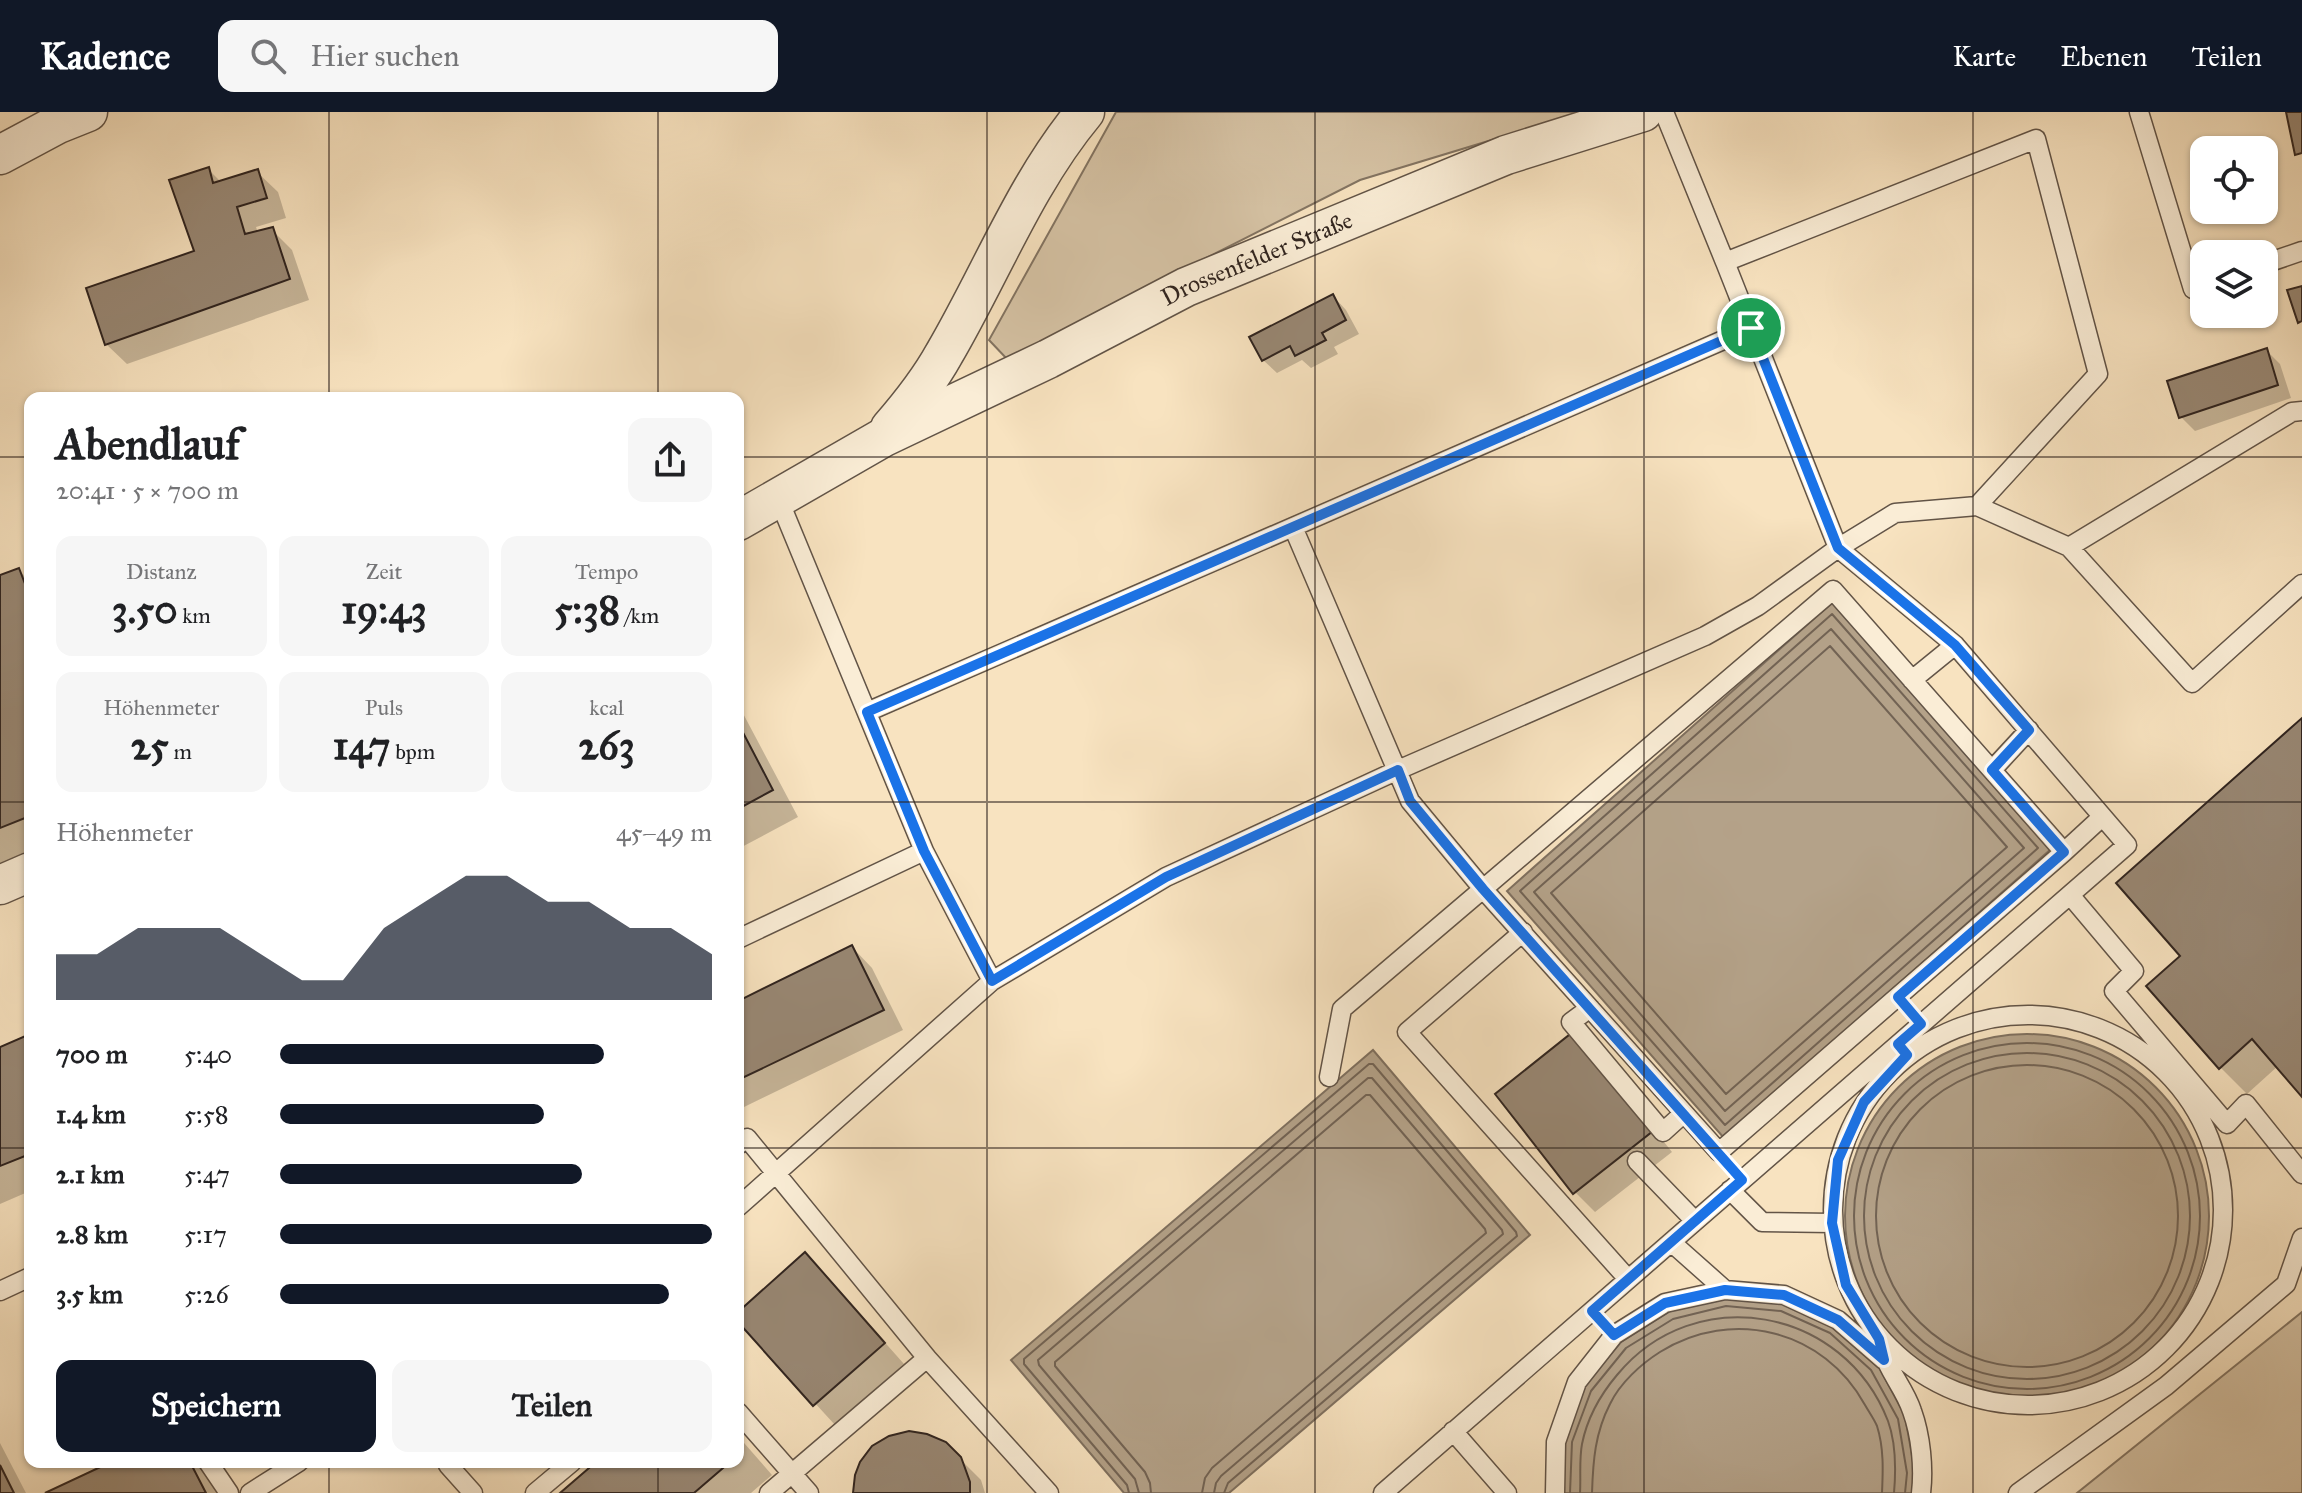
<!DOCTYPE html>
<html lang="de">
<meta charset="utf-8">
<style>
:root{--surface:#fff;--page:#f6f6f6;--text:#202124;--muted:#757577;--accent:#111827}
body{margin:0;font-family:"IM FELL Great Primer",serif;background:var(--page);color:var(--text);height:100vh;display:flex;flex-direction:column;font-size:30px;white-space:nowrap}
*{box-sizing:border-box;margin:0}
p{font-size:26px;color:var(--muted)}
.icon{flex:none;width:44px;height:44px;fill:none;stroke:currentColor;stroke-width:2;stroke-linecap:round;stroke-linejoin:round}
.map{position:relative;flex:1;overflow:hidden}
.side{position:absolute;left:24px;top:280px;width:720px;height:1076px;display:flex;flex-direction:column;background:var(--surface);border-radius:16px;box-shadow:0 2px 6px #0004}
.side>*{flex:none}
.buttons{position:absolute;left:2190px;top:24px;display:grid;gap:16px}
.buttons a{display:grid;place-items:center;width:88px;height:88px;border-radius:16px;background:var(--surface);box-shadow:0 2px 6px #0004;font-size:40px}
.pin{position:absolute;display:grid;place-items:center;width:68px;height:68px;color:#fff;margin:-34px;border:4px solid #fff;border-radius:50%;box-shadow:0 2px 8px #0007}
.round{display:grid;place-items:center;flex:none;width:84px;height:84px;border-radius:16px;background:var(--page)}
.head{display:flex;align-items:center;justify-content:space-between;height:136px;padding:0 32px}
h1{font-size:44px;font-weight:700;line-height:60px}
.metrics{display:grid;grid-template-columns:repeat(3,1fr);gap:12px;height:136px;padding:8px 32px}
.metrics div{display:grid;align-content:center;border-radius:16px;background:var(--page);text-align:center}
.metrics b{font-size:40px;font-weight:700}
.metrics small{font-size:22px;font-weight:400}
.metrics p{font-size:22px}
.chart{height:224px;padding:16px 32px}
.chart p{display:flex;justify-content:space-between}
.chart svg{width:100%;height:144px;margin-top:8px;fill:var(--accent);opacity:.7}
.cta{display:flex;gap:16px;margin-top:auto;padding:16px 32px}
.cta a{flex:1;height:92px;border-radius:16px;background:var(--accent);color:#fff;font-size:32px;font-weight:700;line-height:92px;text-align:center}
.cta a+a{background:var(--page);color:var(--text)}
ul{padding:0 32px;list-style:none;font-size:26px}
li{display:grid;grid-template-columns:128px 96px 1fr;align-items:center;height:60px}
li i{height:20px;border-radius:10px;background:var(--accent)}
header{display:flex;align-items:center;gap:48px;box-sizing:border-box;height:112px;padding:0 40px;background:var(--accent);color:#fff}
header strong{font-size:38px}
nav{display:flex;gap:44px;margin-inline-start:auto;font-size:28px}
.search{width:560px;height:72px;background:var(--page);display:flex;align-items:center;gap:20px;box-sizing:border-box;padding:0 28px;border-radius:16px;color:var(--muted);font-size:30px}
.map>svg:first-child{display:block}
.green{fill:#d6c3a5;stroke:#837462;stroke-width:2}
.water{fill:#b4a289;stroke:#7f705f;stroke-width:2}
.shadow{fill:#0003}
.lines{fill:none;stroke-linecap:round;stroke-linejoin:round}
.shore{stroke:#726354;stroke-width:2}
.building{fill:#988773;stroke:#30241f;stroke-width:2}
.lane-casing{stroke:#625447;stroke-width:21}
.street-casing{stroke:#625447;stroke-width:41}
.lane{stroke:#faedd6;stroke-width:18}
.street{stroke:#faedd6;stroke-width:38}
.route-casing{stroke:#fff;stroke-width:16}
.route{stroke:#1a73e8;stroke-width:10}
.grid{fill:none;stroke:#30241f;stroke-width:2;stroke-opacity:0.55}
.labels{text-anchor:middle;stroke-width:6;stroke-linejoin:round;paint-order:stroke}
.street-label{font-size:24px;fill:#30241f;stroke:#faedd6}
</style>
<header>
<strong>Kadence</strong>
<div class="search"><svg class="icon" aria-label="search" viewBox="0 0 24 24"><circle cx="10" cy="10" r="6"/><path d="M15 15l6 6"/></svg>Hier suchen</div>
<nav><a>Karte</a><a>Ebenen</a><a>Teilen</a></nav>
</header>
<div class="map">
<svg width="2302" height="1381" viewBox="0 0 2302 1381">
<rect width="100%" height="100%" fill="#f8e3c0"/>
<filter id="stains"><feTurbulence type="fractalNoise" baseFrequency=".0025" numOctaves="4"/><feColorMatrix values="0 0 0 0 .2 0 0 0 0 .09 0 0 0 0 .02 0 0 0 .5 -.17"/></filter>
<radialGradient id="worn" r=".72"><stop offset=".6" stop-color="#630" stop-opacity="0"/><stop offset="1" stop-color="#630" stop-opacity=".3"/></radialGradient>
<path class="green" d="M1116 0H1584L1360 68 1007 247 989 228Z
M2302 1200V1381H2077Z"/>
<path class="water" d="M1834 489 2051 737 1724 1026 1507 779Z
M1845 1104a182 182 0 1 1 364 0a182 182 0 1 1-364 0Z
M1373 938 1530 1123 1229 1381H1124L1011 1248Z
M1725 1185 1783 1191 1835 1214 1878 1253 1905 1304 1915 1361 1912 1381H1562L1564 1328 1584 1274 1621 1230 1670 1199Z"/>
<path class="shadow" d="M208 57 221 70 257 60 278 80 286 106 256 115 258 121 272 118 292 138 309 188 127 252 106 232 197 140Z
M1333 184 1346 198 1359 222 1334 235 1338 242 1311 256 1302 248 1277 261 1263 248Z
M2266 238 2280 252 2291 286 2195 319 2181 305Z
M19 458 30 470V741L0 752V466Z
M738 592 798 705 738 737Z
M2302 609V981L2278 954 2247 982 2220 955 2183 844Z
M852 835 872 856 903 918 740 997 738 891Z
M30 924V1079L0 1092V937Z
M1594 942 1672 1040 1595 1100 1575 1080Z
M825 1163 904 1252 835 1313 738 1207V1203Z
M738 1324 772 1363 751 1381H563L599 1350H738Z
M0 1331 26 1381H0Z
M945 1332 981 1368 985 1381H855Z
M115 1350H201L217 1381H50Z"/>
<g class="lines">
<path class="shore" d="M1832 502 2038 736 1725 1013 1520 779Z
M1831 517 2024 736 1725 999 1534 780Z
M1830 534 2007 735 1726 982 1551 781Z
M1854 1104a173 173 0 1 1 346 0a173 173 0 1 1-346 0Z
M1864 1104a163 163 0 1 1 326 0a163 163 0 1 1-326 0Z
M1876 1104a151 151 0 1 1 302 0a151 151 0 1 1-302 0Z
M1129 1381 1127 1373 1024 1252V1247L1369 952H1373L1516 1120 1517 1124 1228 1371 1224 1381
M1139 1381 1135 1367 1039 1253 1038 1248 1368 966H1372L1502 1118 1503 1122 1221 1364 1216 1371 1214 1381
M1151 1381 1150 1371 1145 1360 1055 1254V1250L1366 983H1370L1485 1117 1486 1121 1212 1356 1205 1366 1202 1381
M1570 1381 1572 1330 1591 1279 1626 1236 1673 1207 1726 1194 1781 1199 1830 1221 1871 1258 1898 1307 1907 1361 1905 1381
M1580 1381C1581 1365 1579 1348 1582 1332 1587 1307 1601 1282 1617 1263 1695 1168 1844 1195 1888 1309 1896 1331 1896 1358 1894 1381
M1592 1381C1593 1349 1595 1321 1610 1292 1620 1271 1641 1252 1660 1240 1732 1195 1824 1218 1865 1293 1869 1300 1874 1307 1877 1314 1884 1336 1883 1359 1882 1381"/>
</g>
<path class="building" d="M2286 0H2302V41L2295 43Z
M209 55 213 71 258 57 267 86 237 95 245 122 273 115 290 167 105 233 86 176 194 139 169 68Z
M2302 174V209L2298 211 2287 178Z
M1333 182 1346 208 1322 221 1326 228 1295 244 1290 234 1262 249 1249 225Z
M2267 236 2278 273 2179 306 2167 269Z
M19 456 30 485V704L0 716V463Z
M2302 606V985L2252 927 2219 957 2146 874 2180 844 2116 771Z
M738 611 773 678 738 697Z
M852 833 884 898 738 968V889Z
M1574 919 1653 1019 1573 1082 1495 982Z
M30 922V1042L0 1054V935Z
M805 1140 885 1231 813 1294 738 1210V1200Z
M909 1319 927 1322 946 1330 961 1345 970 1370V1381H853L855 1363 860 1350 872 1334 889 1324Z
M111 1350H190L206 1381H45Z
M596 1350H730L694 1381H560Z
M0 1353 14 1381H0Z"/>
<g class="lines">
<defs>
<path id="lane" d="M1664 0 1725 150
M2139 0 2193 177 2204 173
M2264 152 2302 139
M1977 394 2069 435 2192 571 2302 472
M1293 415 1410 689 1483 777 1342 897 1329 965
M2069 435 2292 300 2302 299
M1833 478 2064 740 1719 1040 1483 777Z
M1912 568 1955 533
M867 600 1751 216
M1992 658 2029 618
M924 739 992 869 1166 765 1398 658 1705 524 1758 494 1838 436 1725 150 2036 27 2098 262 1977 394 1895 401 1838 436 1955 533 2127 733 1383 1381
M2064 740 2102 705
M2070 783 2134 859 2114 879 2227 1012 2246 992 2302 1062
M1523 820 1407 920 1628 1167
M738 827 924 739 779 388
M1590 896 1571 910 1663 1020 1684 1001
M1833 1098a195 195 0 1 1 390 0a195 195 0 1 1-390 0Z
M738 1033 747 1026 927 1246
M1637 1049 1695 1109
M1730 1078 1762 1110 1832 1111
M738 1095 992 869
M1671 1130 1725 1178
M0 1179 30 1165
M1881 1236C1888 1259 1905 1277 1912 1299 1921 1324 1924 1356 1921 1381
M738 1300 809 1381
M1453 1319 1507 1381
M208 1350 229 1381
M451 1350 448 1353 473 1381
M250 1381 299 1350
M535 1381 572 1350
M769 1381 927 1246 1049 1381
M1555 1381 1556 1330 1577 1270 1614 1223 1665 1191 1725 1178 1784 1183 1838 1208 1884 1248
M2018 1381 2166 1274 2286 1172 2302 1126"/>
<g id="street">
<path d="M0 43 58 12 88 0"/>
<path d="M890 316C910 293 929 269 944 242 991 162 1025 72 1085 0"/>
<path id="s1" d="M738 409 884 325 1048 247 1186 175 1506 43 1643 0"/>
<path d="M0 773 30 760"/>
</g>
</defs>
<use href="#lane" class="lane-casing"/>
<use href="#street" class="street-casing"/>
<use href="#lane" class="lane"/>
<use href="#street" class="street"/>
</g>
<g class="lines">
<defs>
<path id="route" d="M1751 216 1838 436 1955 533 2029 618 1992 658 2064 740 1898 885 1921 912 1898 932 1907 943 1864 990 1838 1048 1832 1111 1846 1173 1879 1227 1884 1248 1838 1208 1784 1183 1725 1178 1665 1191 1614 1223 1592 1199 1742 1068 1483 777 1410 689 1398 658 1166 765 992 869 924 739 867 600Z"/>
</defs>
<use href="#route" class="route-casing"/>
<use href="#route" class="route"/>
</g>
<path class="grid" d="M329 0V286M658 0V286M987 0V1381M1315 0V1381M1644 0V1381M1973 0V1381M0 345H30M738 345H2302M0 690H30M738 690H2302M0 1036H30M738 1036H2302M329 1350V1381M658 1350V1381"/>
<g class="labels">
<g class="street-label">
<text dy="8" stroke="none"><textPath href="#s1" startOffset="582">Drossenfelder Straße</textPath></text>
</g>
</g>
<rect width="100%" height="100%" filter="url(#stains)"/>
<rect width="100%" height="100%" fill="url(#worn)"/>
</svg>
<div class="buttons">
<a><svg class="icon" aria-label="locate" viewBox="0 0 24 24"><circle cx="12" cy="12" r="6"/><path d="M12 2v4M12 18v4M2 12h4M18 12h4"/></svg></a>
<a><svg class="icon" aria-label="layers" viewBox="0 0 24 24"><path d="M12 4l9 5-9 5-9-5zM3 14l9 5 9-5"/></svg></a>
</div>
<div class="pin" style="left:1751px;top:216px;background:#1e9e55"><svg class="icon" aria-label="arrive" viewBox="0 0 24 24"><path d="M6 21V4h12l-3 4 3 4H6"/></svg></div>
<section class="side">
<div class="head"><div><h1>Abendlauf</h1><p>20:41 · 5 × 700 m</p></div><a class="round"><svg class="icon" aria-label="share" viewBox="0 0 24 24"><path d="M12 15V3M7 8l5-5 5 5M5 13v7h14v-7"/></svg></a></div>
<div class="metrics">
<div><p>Distanz</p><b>3.50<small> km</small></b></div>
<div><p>Zeit</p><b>19:43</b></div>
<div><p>Tempo</p><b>5:38<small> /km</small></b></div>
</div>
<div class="metrics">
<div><p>Höhenmeter</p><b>25<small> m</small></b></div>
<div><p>Puls</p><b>147<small> bpm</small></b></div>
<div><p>kcal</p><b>263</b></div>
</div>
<div class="chart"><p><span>Höhenmeter</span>45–49 m</p>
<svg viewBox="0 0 160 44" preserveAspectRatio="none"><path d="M0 44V30L10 30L20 22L30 22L40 22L50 30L60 38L70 38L80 22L90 14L100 6L110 6L120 14L130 14L140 22L150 22L160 30V44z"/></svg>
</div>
<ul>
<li><b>700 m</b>5:40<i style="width:75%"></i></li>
<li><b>1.4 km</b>5:58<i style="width:61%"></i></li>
<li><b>2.1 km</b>5:47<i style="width:70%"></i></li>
<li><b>2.8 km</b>5:17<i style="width:100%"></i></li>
<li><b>3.5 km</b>5:26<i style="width:90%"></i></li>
</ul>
<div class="cta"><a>Speichern</a><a>Teilen</a></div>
</section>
</div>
